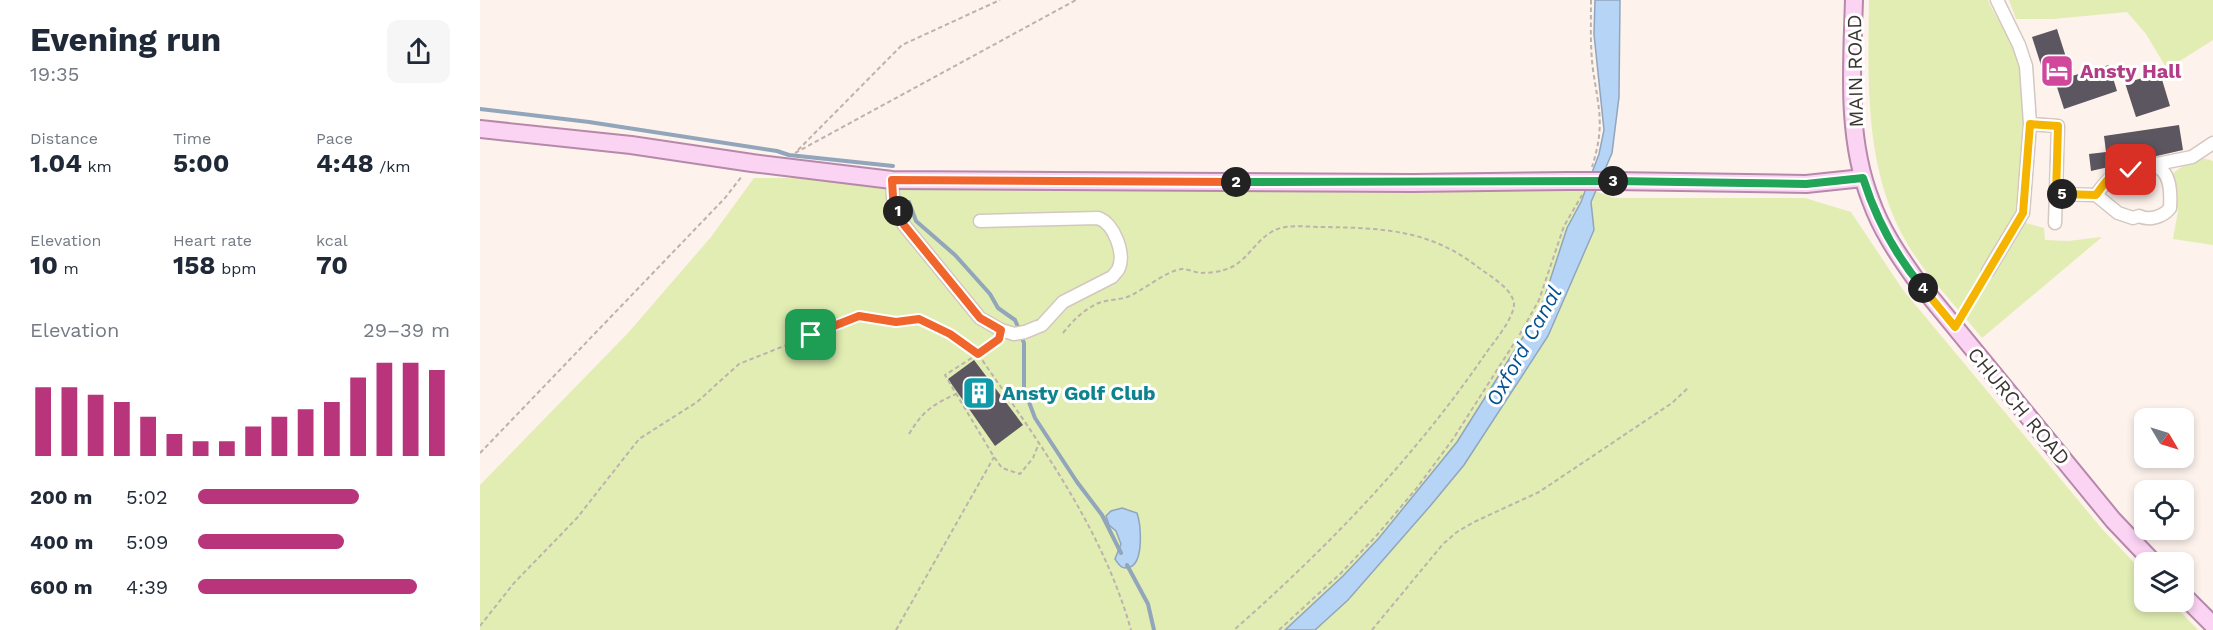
<!DOCTYPE html>
<meta charset="utf-8">
<style>
:root{--surface:#fff;--page:#f6f6f7;--text:#1f2937;--muted:#747a83;--accent:#b8357c}
body{margin:0;font-family:"Work Sans",sans-serif;background:var(--page);color:var(--text);height:100vh;display:flex;flex-direction:column;font-size:22px;white-space:nowrap}
*{box-sizing:border-box;margin:0}
p{font-size:20px;color:var(--muted)}
.icon{flex:none;width:33px;height:33px;fill:none;stroke:currentColor;stroke-width:2;stroke-linecap:round;stroke-linejoin:round}
.map{position:relative;flex:1;overflow:hidden}
.details{display:flex;flex-direction:column;background:var(--surface);width:480px}
.details>*{flex:none}
.needle{width:39px;rotate:128deg}
.controls{position:absolute;left:1654px;top:408px;display:grid;gap:12px}
.controls a{display:grid;place-items:center;width:60px;height:60px;border-radius:12px;background:var(--surface);box-shadow:0 3px 9px #0003;font-size:30px}
.pin{position:absolute;display:grid;place-items:center;width:51px;height:51px;color:#fff;margin:-26px;border-radius:12px;box-shadow:0 3px 9px #0006}
.km{position:absolute;width:30px;height:30px;margin:-15px;border-radius:50%;background:#222;color:#fff;font-size:16px;line-height:30px;text-align:center}
.round{display:grid;place-items:center;flex:none;width:63px;height:63px;border-radius:12px;background:var(--page)}
.headline{display:flex;align-items:center;justify-content:space-between;height:102px;padding:0 30px}
h1{font-size:33px;font-weight:700;line-height:45px}
.figures{display:grid;grid-template-columns:repeat(3,1fr);gap:9px;height:102px;padding:6px 30px}
.figures div{display:grid;align-content:center}
.figures b{font-size:26px;font-weight:700}
.figures small{font-size:16px;font-weight:400}
.figures p{font-size:16px}
.chart{height:168px;padding:12px 30px}
.chart p{display:flex;justify-content:space-between}
.chart svg{width:100%;height:108px;margin-top:6px;stroke:var(--accent);stroke-width:6}
ul{padding:0 30px;list-style:none;font-size:20px}
li{display:grid;grid-template-columns:96px 72px 1fr;align-items:center;height:45px}
li i{height:15px;border-radius:8px;background:var(--accent)}
main{display:flex;flex:1;min-height:0}
.map>svg:first-child{display:block}
.green{fill:#e2edb3}
.water{fill:#b6d4f5;stroke:#91a5bb;stroke-width:1.5}
.lines{fill:none;stroke-linecap:round;stroke-linejoin:round}
.stream{stroke:#91a5bb;stroke-width:4}
.building{fill:#5c5660}
.minor-casing{stroke:#d4c7bf;stroke-width:15}
.major-casing{stroke:#b689ab;stroke-width:20}
.path{stroke:#bcb3ae;stroke-width:2;stroke-dasharray:4.5 3;stroke-linecap:butt}
.minor{stroke:#fff;stroke-width:12}
.major{stroke:#fbd3f3;stroke-width:16}
.major-bridge-casing{stroke:#b689ab;stroke-width:20;stroke-linecap:butt}
.major-bridge{stroke:#fbd3f3;stroke-width:16}
.split-1-casing{stroke:#fff;stroke-width:12}
.split-2-casing{stroke:#fff;stroke-width:12}
.split-3-casing{stroke:#fff;stroke-width:12}
.split-4-casing{stroke:#fff;stroke-width:12}
.split-5-casing{stroke:#fff;stroke-width:12}
.split-6-casing{stroke:#fff;stroke-width:12}
.split-1{stroke:#f0652b;stroke-width:8}
.split-2{stroke:#f0652b;stroke-width:8}
.split-3{stroke:#22a559;stroke-width:8}
.split-4{stroke:#22a559;stroke-width:8}
.split-5{stroke:#f5b400;stroke-width:8}
.split-6{stroke:#f5b400;stroke-width:8}
.labels{text-anchor:middle;stroke-width:6;stroke-linejoin:round;paint-order:stroke}
.street-label{font-size:20px;fill:#3b3633;stroke:#fff}
.hotel-label{font-size:20px;font-weight:bold;fill:#b23c85;stroke:#fff;text-anchor:start}
.culture-label{font-size:20px;font-weight:bold;fill:#0d838f;stroke:#fff;text-anchor:start}
.water-label{font-size:21px;font-style:italic;fill:#025291;stroke:#fff}
</style>
<main>
<section class="details">
<div class="headline"><div><h1>Evening run</h1><p>19:35</p></div><a class="round"><svg class="icon" aria-label="share" viewBox="0 0 24 24"><path d="M12 15V3M7 8l5-5 5 5M5 13v7h14v-7"/></svg></a></div>
<div class="figures">
<div><p>Distance</p><b>1.04<small> km</small></b></div>
<div><p>Time</p><b>5:00</b></div>
<div><p>Pace</p><b>4:48<small> /km</small></b></div>
</div>
<div class="figures">
<div><p>Elevation</p><b>10<small> m</small></b></div>
<div><p>Heart rate</p><b>158<small> bpm</small></b></div>
<div><p>kcal</p><b>70</b></div>
</div>
<div class="chart"><p><span>Elevation</span>29–39 m</p>
<svg viewBox="0 0 160 44" preserveAspectRatio="none"><path d="M5 44V16M15 44V16M25 44V19M35 44V22M45 44V28M55 44V35M65 44V38M75 44V38M85 44V32M95 44V28M105 44V25M115 44V22M125 44V12M135 44V6M145 44V6M155 44V9"/></svg>
</div>
<ul>
<li><b>200 m</b>5:02<i style="width:64%"></i></li>
<li><b>400 m</b>5:09<i style="width:58%"></i></li>
<li><b>600 m</b>4:39<i style="width:87%"></i></li>
</ul>
</section>
<div class="map">
<svg width="1733" height="630" viewBox="0 0 1733 630">
<rect width="100%" height="100%" fill="#fdf2ec"/>
<path class="green" d="M1389 0H1508C1515 17 1527 31 1535 48 1555 90 1542 175 1539 221L1564 228 1565 240 1588 241 1622 237 1502 338C1478 308 1448 278 1428 245 1384 170 1388 84 1389 0Z
M1529 0H1733V40L1687 69 1666 34 1647 12 1573 19H1536Z
M1716 156 1733 161V245L1693 239 1698 211 1692 174Z
M274 178 1088 181 1134 198H1325L1371 212 1423 290 1623 530 1665 574V602H1691L1718 630H0V485L148 333 231 237Z"/>
<path class="water" d="M1115 0H1140L1139 97 1132 153 1111 202 1114 230 1068 336 984 465 951 505 868 600 835 630H805L863 576 899 538 977 442 1043 337 1063 302 1087 228 1101 202 1119 154 1124 130 1114 34Z
M642 508 657 513C661 525 664 562 650 567 642 570 639 565 635 559L641 544 636 531 629 525 626 516 631 511Z"/>
<g class="lines">
<path class="stream" d="M0 109 109 122 297 151 309 155 413 166
M429 202 436 221 475 255 510 294 518 308 535 320 539 329
M541 336 544 343V389L555 418 597 482 622 515 641 553
M647 565 668 604 674 630"/>
</g>
<path class="building" d="M1577 29 1592 76 1629 65 1637 91 1584 109 1576 84 1568 87 1552 37Z
M1680 73 1690 106 1656 117 1645 83Z
M1699 125 1703 150 1611 171 1609 154 1626 152 1624 136Z
M494 360 543 425 515 446 468 379Z"/>
<g class="lines">
<defs>
<path id="minor" d="M1550 124 1578 126 1575 223
M1672 165 1712 157 1733 143
M412 180 413 197 424 225 500 318 521 330 534 334 545 332 562 325 583 302 632 277C633 276 637 271 638 270 646 254 634 223 618 218L500 221
M1576 194 1616 195 1638 213 1653 218 1659 216C1669 221 1683 217 1690 208 1691 192 1691 169 1672 165 1640 173 1637 166 1616 195
M1508 271 1543 213 1550 124 1546 66 1539 45 1517 0"/>
<path id="major" d="M1374 0C1372 66 1366 138 1391 201 1401 229 1417 253 1434 277L1633 520 1673 562
M0 129 151 145 272 163 412 180 933 183 1088 181
M1133 181 1326 184 1383 178
M1704 596 1733 625"/>
</defs>
<use href="#minor" class="minor-casing"/>
<use href="#major" class="major-casing"/>
<path class="path" d="M1111 0C1111 23 1110 47 1113 70 1119 110 1125 126 1112 167
M318 150 422 45 520 0
M315 153 596 0
M1482 315 1502 281
M583 333C592 322 599 314 611 307 622 299 635 301 647 297 663 291 687 270 702 269 708 269 714 272 720 273 728 273 737 272 744 270 767 264 774 240 795 230 808 224 827 227 842 227 901 228 950 229 999 268 1010 276 1033 289 1034 304 1034 318 1014 342 1006 353 935 457 848 547 754 630
M516 341 498 354C558 441 622 527 651 630
M429 434C443 411 452 405 476 394
M0 453 245 198 262 176
M0 626 34 583 97 518 159 439 217 402 259 364 379 316 416 322 439 319 470 334 498 354 465 375 514 457 522 468 540 474 553 458 559 443
M416 630 514 457
M799 630 861 573 897 535 936 489 973 439 1040 334 1059 300 1084 226 1102 195
M892 630 963 544 977 532 994 522 1059 492 1192 403 1208 388"/>
<use href="#minor" class="minor"/>
<use href="#major" class="major"/>
<defs>
<path id="major-bridge" d="M1088 181H1133"/>
</defs>
<use href="#major-bridge" class="major-bridge-casing"/>
<use href="#major-bridge" class="major-bridge"/>
</g>
<g class="lines">
<defs>
<path id="split-1" d="M331 335 379 316 416 322 439 319 470 334 498 354 519 339 521 330 500 318 424 225 418 211"/>
<path id="split-2" d="M418 211 413 197 412 180 756 182"/>
<path id="split-3" d="M756 182 1133 181"/>
<path id="split-4" d="M1133 181 1326 184 1383 178C1396 219 1415 255 1443 288"/>
<path id="split-5" d="M1443 288 1475 327 1543 213 1550 124 1578 126 1576 194H1582"/>
<path id="split-6" d="M1582 194 1616 195C1626 181 1633 169 1651 170"/>
</defs>
<use href="#split-1" class="split-1-casing"/>
<use href="#split-2" class="split-2-casing"/>
<use href="#split-3" class="split-3-casing"/>
<use href="#split-4" class="split-4-casing"/>
<use href="#split-5" class="split-5-casing"/>
<use href="#split-6" class="split-6-casing"/>
<use href="#split-1" class="split-1"/>
<use href="#split-2" class="split-2"/>
<use href="#split-3" class="split-3"/>
<use href="#split-4" class="split-4"/>
<use href="#split-5" class="split-5"/>
<use href="#split-6" class="split-6"/>
</g>
<defs>
<symbol id="hotel-square" viewBox="-11 -11 22 22"><rect x="-9" y="-9" width="18" height="18" rx="4" fill="#d1479c" stroke="#fff"/><path d="M-6-4.5h1.5V1H6V5H4.5V3h-9V5H-6ZM-4 0a1.8 1.8 0 1 1 3.6 0ZM.5 0V-2.5h3Q6-2.5 6 0Z" fill="#fff"/></symbol>
<symbol id="building-square" viewBox="-11 -11 22 22"><rect x="-9" y="-9" width="18" height="18" rx="4" fill="#0f9aa8" stroke="#fff"/><path d="M-4-6H4V6H1V3H-1V6H-4ZM-2.5-4.3h1.7v1.8h-1.7ZM.8-4.3h1.7v1.8H.8ZM-2.5-1h1.7V.8h-1.7ZM.8-1h1.7V.8H.8Z" fill="#fff"/></symbol>
</defs>
<g fill-rule="evenodd">
<use href="#hotel-square" x="1558" y="52" width="38" height="38"/>
<use href="#building-square" x="480" y="374" width="38" height="38"/>
</g>
<g class="labels">
<g class="street-label">
<text transform="translate(1375 71) rotate(-91)" y="7">MAIN ROAD</text>
<text transform="translate(1539 406) rotate(50)" y="7">CHURCH ROAD</text>
</g>
<g class="hotel-label">
<text x="1600" y="78">Ansty Hall</text>
</g>
<g class="culture-label">
<text x="522" y="400">Ansty Golf Club</text>
</g>
<g class="water-label">
<text transform="translate(1044 346) rotate(-61)" y="7">Oxford Canal</text>
</g>
</g>
</svg>
<div class="controls">
<a><svg class="needle" viewBox="-14 -14 28 28"><path d="M0-13l5 13h-10z" fill="#e53935"/><path d="M0 13l5-13h-10z" fill="#747a83"/></svg></a>
<a><svg class="icon" aria-label="locate" viewBox="0 0 24 24"><circle cx="12" cy="12" r="6"/><path d="M12 2v4M12 18v4M2 12h4M18 12h4"/></svg></a>
<a><svg class="icon" aria-label="layers" viewBox="0 0 24 24"><path d="M12 4l9 5-9 5-9-5zM3 14l9 5 9-5"/></svg></a>
</div>
<div class="pin" style="left:331px;top:335px;background:#1e9e55"><svg class="icon" aria-label="arrive" viewBox="0 0 24 24"><path d="M6 21V4h12l-3 4 3 4H6"/></svg></div>
<div class="pin" style="left:1651px;top:170px;background:#d93025"><svg class="icon" aria-label="check" viewBox="0 0 24 24"><path d="M5 12l5 5 9-10"/></svg></div>
<b class="km" style="left:418px;top:211px">1</b>
<b class="km" style="left:756px;top:182px">2</b>
<b class="km" style="left:1133px;top:181px">3</b>
<b class="km" style="left:1443px;top:288px">4</b>
<b class="km" style="left:1582px;top:194px">5</b>
</div>
</main>
